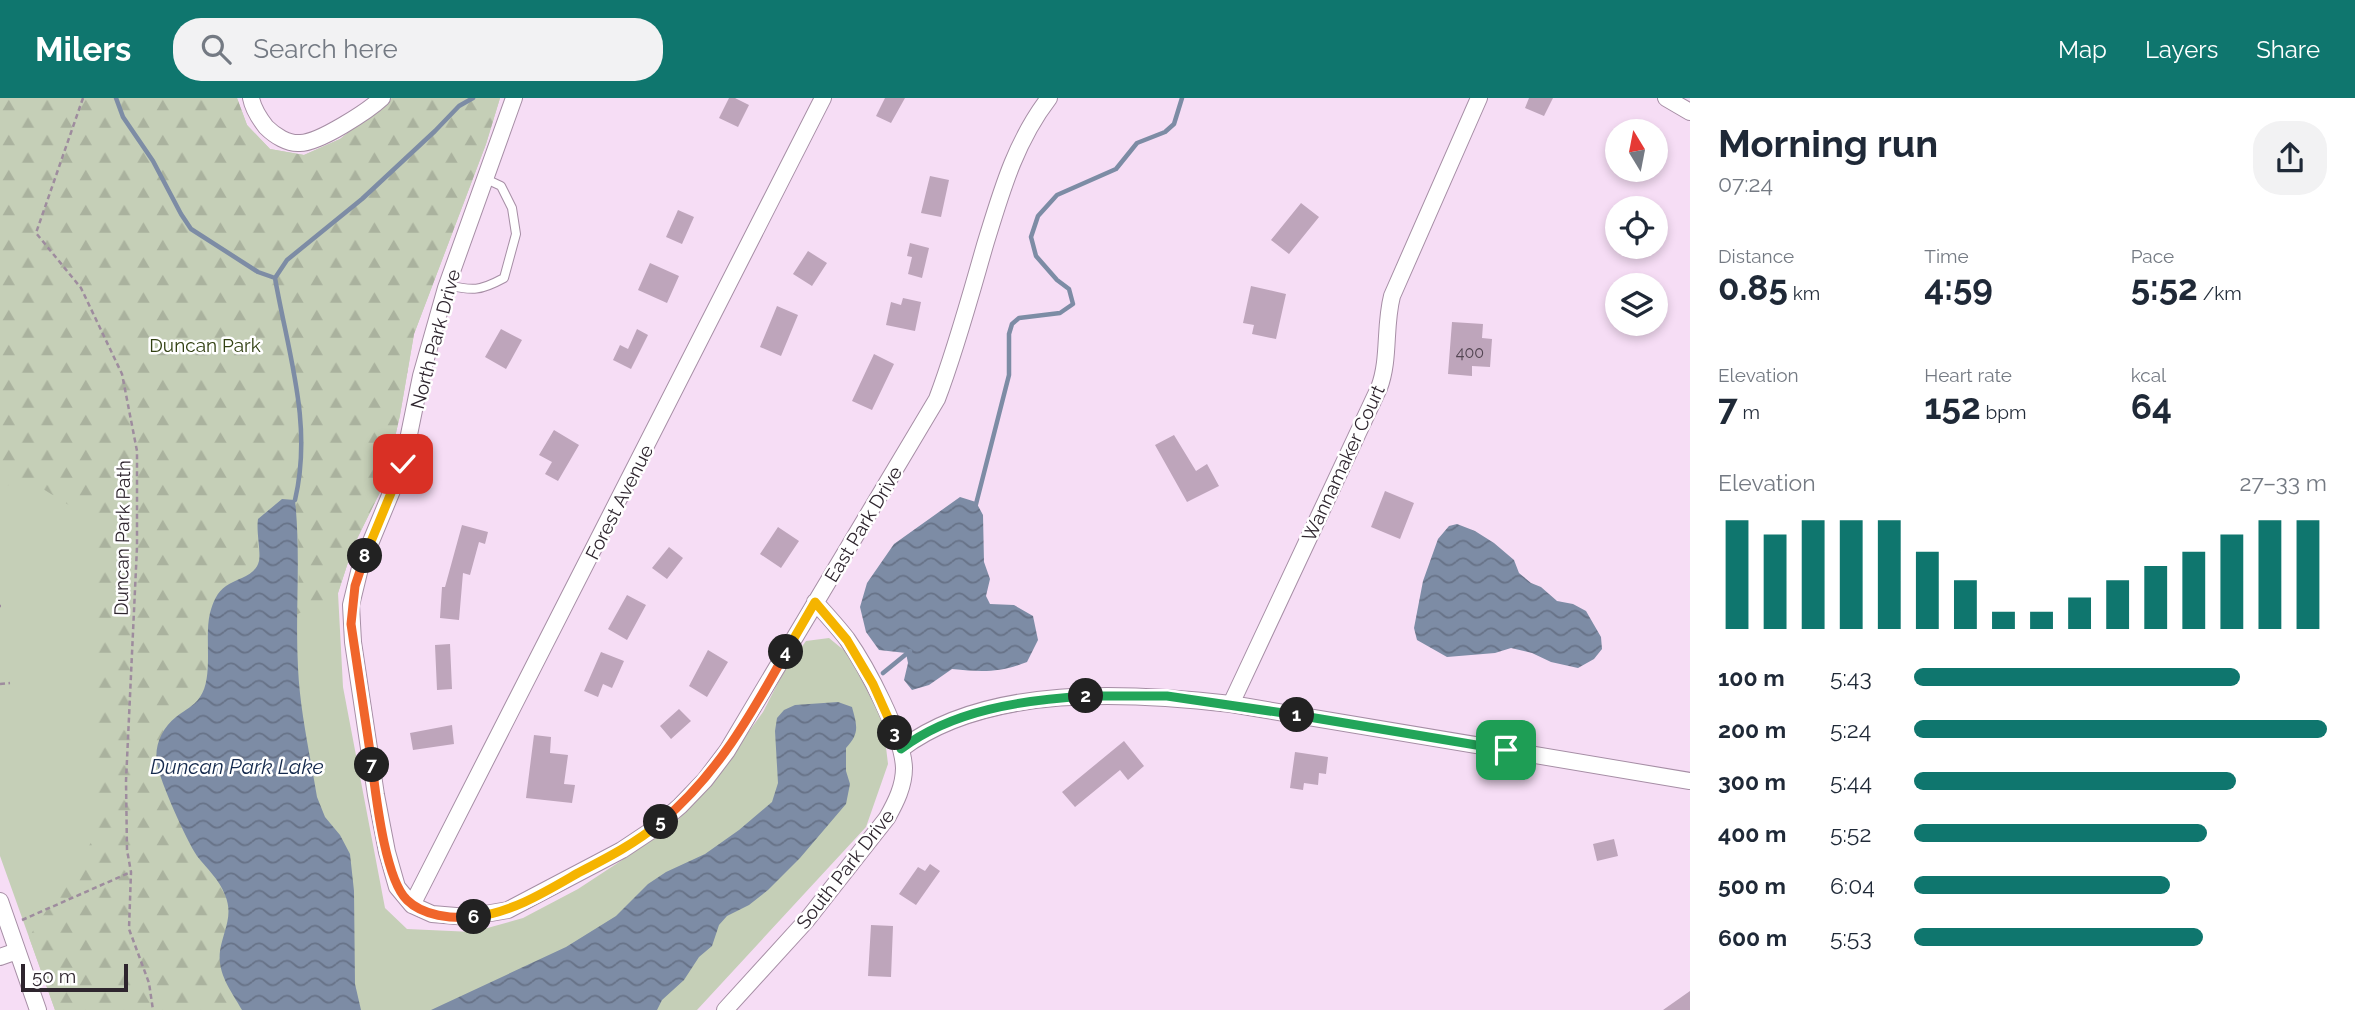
<!DOCTYPE html>
<meta charset="utf-8">
<style>
:root{--surface:#fff;--page:#f2f2f3;--text:#1f2937;--muted:#747a83;--accent:#0f766e}
body{margin:0;font-family:Raleway,sans-serif;background:var(--page);color:var(--text);height:100vh;display:flex;flex-direction:column;font-size:26px;white-space:nowrap}
*{box-sizing:border-box;margin:0}
p{font-size:23px;color:var(--muted)}
.icon{flex:none;width:38px;height:38px;fill:none;stroke:currentColor;stroke-width:2;stroke-linecap:round;stroke-linejoin:round}
.map{position:relative;flex:1;overflow:hidden}
.side{display:flex;flex-direction:column;background:var(--surface);width:665px}
.side>*{flex:none}
.needle{width:46px;rotate:350deg}
.buttons{position:absolute;left:1605px;top:21px;display:grid;gap:14px}
.buttons a{display:grid;place-items:center;width:63px;height:63px;border-radius:50%;background:var(--surface);box-shadow:0 4px 10px #0003;font-size:35px}
.scale{position:absolute;left:21px;bottom:18px;width:107px;box-sizing:border-box;padding-left:7px;border:4px solid #2e252e;border-top:0;font-size:19px;line-height:24px;white-space:nowrap;color:#2e252e;-webkit-text-stroke:5px #fff;paint-order:stroke}
.pin{position:absolute;display:grid;place-items:center;width:60px;height:60px;color:#fff;margin:-30px;border-radius:14px;box-shadow:0 4px 10px #0006}
.km{position:absolute;width:35px;height:35px;margin:-18px;border-radius:50%;background:#222;color:#fff;font-size:19px;line-height:35px;text-align:center}
.round{display:grid;place-items:center;flex:none;width:74px;height:74px;border-radius:28px;background:var(--page)}
.summary{display:flex;align-items:center;justify-content:space-between;height:119px;padding:0 28px}
h1{font-size:38px;font-weight:700;line-height:52px}
.stats{display:grid;grid-template-columns:repeat(3,1fr);gap:10px;height:119px;padding:7px 28px}
.stats div{display:grid;align-content:center}
.stats b{font-size:35px;font-weight:700}
.stats small{font-size:19px;font-weight:400}
.stats p{font-size:19px}
.chart{height:196px;padding:14px 28px}
.chart p{display:flex;justify-content:space-between}
.chart svg{width:100%;height:126px;margin-top:7px;stroke:var(--accent);stroke-width:6}
ul{padding:0 28px;list-style:none;font-size:23px}
li{display:grid;grid-template-columns:112px 84px 1fr;align-items:center;height:52px}
li i{height:18px;border-radius:9px;background:var(--accent)}
header{display:flex;align-items:center;gap:42px;box-sizing:border-box;height:98px;padding:0 35px;background:var(--accent);color:#fff}
header strong{font-size:33px}
nav{display:flex;gap:38px;margin-inline-start:auto;font-size:24px}
.search{width:490px;height:63px;background:var(--page);display:flex;align-items:center;gap:18px;box-sizing:border-box;padding:0 24px;border-radius:28px;color:var(--muted);font-size:26px}
main{display:flex;flex:1;min-height:0}
.map>svg:first-child{display:block}
.green{fill:#c5cfb7}
.forest{fill:url(#forest-firs)}
.water{fill:url(#water-waves)}
.lines{fill:none;stroke-linecap:round;stroke-linejoin:round}
.stream{stroke:#7d8ca5;stroke-width:4.5}
.building{fill:#bea5bb}
.lane-casing{stroke:#a68ea5;stroke-width:10}
.street-casing{stroke:#a68ea5;stroke-width:18}
.path{stroke:#9e8c9e;stroke-width:2.5;stroke-dasharray:5 3.5;stroke-linecap:butt}
.lane{stroke:#fff;stroke-width:8}
.street{stroke:#fff;stroke-width:16}
.split-1-casing{stroke:#fff;stroke-width:14}
.split-2-casing{stroke:#fff;stroke-width:14}
.split-3-casing{stroke:#fff;stroke-width:14}
.split-4-casing{stroke:#fff;stroke-width:14}
.split-5-casing{stroke:#fff;stroke-width:14}
.split-6-casing{stroke:#fff;stroke-width:14}
.split-7-casing{stroke:#fff;stroke-width:14}
.split-8-casing{stroke:#fff;stroke-width:14}
.split-9-casing{stroke:#fff;stroke-width:14}
.split-1{stroke:#22a559;stroke-width:9}
.split-2{stroke:#22a559;stroke-width:9}
.split-3{stroke:#22a559;stroke-width:9}
.split-4{stroke:#f5b400;stroke-width:9}
.split-5{stroke:#f0652b;stroke-width:9}
.split-6{stroke:#f5b400;stroke-width:9}
.split-7{stroke:#f0652b;stroke-width:9}
.split-8{stroke:#f0652b;stroke-width:9}
.split-9{stroke:#f5b400;stroke-width:9}
.labels{text-anchor:middle;stroke-width:5;stroke-linejoin:round;paint-order:stroke}
.number-label{font-size:16px;fill:#524551}
.street-label{font-size:19px;fill:#2e252e;stroke:#fff}
.park-label{font-size:19px;fill:#314011;stroke:#fff}
.water-label{font-size:21px;font-style:italic;fill:#14294d;stroke:#fff}
</style>
<header>
<strong>Milers</strong>
<div class="search"><svg class="icon" aria-label="search" viewBox="0 0 24 24"><circle cx="10" cy="10" r="6"/><path d="M15 15l6 6"/></svg>Search here</div>
<nav><a>Map</a><a>Layers</a><a>Share</a></nav>
</header>
<main>
<div class="map">
<svg width="1690" height="912" viewBox="0 0 1690 912">
<defs>
<pattern id="forest-firs" width="22" height="20" patternUnits="userSpaceOnUse" patternTransform="scale(1.75)"><rect width="22" height="20" fill="#c5cfb7"/><path d="M5 1l3.5 6h-7zM16 11l3.5 6h-7z" fill="#aab29e"/></pattern>
<pattern id="water-waves" width="16" height="10" patternUnits="userSpaceOnUse" patternTransform="scale(1.75)"><rect width="16" height="10" fill="#7d8ca5"/><path d="M0 5q4-4 8 0t8 0" fill="none" stroke="#677287"/></pattern>
</defs>
<rect width="100%" height="100%" fill="#f6ddf5"/>
<path class="green" d="M0 0H237L247 27 270 51 304 57 340 41 392 0H500L486 46 414 236 400 317 385 384 353 449 338 495 343 589 385 810 407 831 473 834 523 820 578 791 642 749 677 723 712 684 763 614 785 571 806 543 829 540 851 558 883 624 888 666 866 729 697 912H55L0 758Z"/>
<path class="forest" d="M0 0H237L247 27 270 51 304 57 340 41 392 0H500L486 46 414 236 400 317 385 384 353 449 338 495 296 517 299 475 298 435 256 434C257 443 259 453 259 461 257 483 222 483 213 503 194 549 228 589 176 619L200 761C215 777 234 799 229 824 226 834 220 846 220 856 220 879 232 894 242 912H55L29 839 96 737V424L27 381 0 390Z"/>
<path class="water" d="M960 399 976 404 983 417 984 464 990 481 986 498 990 506 1014 507 1033 518 1038 542 1027 564C999 575 982 574 952 571L929 587 912 592 904 582 908 565 906 555 879 552 866 534 860 509 867 485 894 446Z
M282 401 295 402C301 459 295 514 298 570 300 613 310 657 317 699L325 719 340 737 350 756 354 793 355 886 361 912H242C232 894 217 876 220 853 223 833 234 818 225 797 219 781 207 771 197 758 186 741 160 684 157 665 154 648 162 630 176 619 186 611 193 609 200 599 214 579 204 539 210 515 213 504 217 494 226 488 237 480 255 479 259 463 261 454 256 433 258 421Z
M1457 426 1475 433 1494 445 1514 462 1519 475 1531 485 1541 489 1557 503 1573 506 1586 513 1601 539 1602 551 1594 561 1578 570 1551 564 1532 555 1511 550 1495 555 1447 559 1417 542 1414 530 1423 483 1438 441 1449 428Z
M838 604 852 609C857 628 860 635 846 650V673L850 686 846 706 800 760 768 792 749 807 727 818 719 827 712 848 699 859 684 882 662 902 657 912H431L566 849 616 818 648 786 666 774 705 756 739 732 772 704 778 685 775 633 777 620 784 612 795 607Z"/>
<g class="lines">
<path class="stream" d="M116 0 123 19 153 63 181 116 191 131 258 174 275 180
M295 402C313 326 288 255 275 180L287 162 362 101 435 33 459 8 473 0
M975 410 1009 277V236L1012 226 1019 220 1060 215 1073 206 1069 191 1057 182 1036 158 1031 139 1038 118 1057 97 1116 71 1137 45 1165 34 1174 26 1182 0
M883 575 910 553"/>
</g>
<path class="building" d="M729 0H735L749 7 738 29 719 20Z
M885 0H905L891 25 876 18Z
M1529 0H1553L1544 18 1525 10Z
M930 78 949 82 941 119 921 115Z
M1301 105 1319 119 1289 156 1271 142Z
M678 112 694 119 682 146 666 139Z
M910 145 929 150 922 180 908 176 912 159 907 158Z
M808 153 827 165 812 188 793 176Z
M650 165 679 178 667 205 638 192Z
M1251 188 1286 196 1276 241 1252 236 1254 227 1243 225Z
M903 200 921 204 915 233 886 227 891 204 901 207Z
M777 208 798 217 781 258 760 249Z
M1452 224 1483 226 1482 240 1492 241 1490 269 1472 268V278L1448 276Z
M501 231 522 242 506 271 485 259Z
M637 231 648 237 631 271 613 262 620 247 628 251Z
M874 256 894 266 872 312 852 303Z
M554 332 579 347 558 383 545 376 552 364 539 357Z
M1174 337 1196 373 1207 366 1219 388 1187 404 1155 347Z
M1385 393 1414 405 1400 441 1371 429Z
M462 427 488 434 485 446 479 444 470 477 463 475 459 522 440 520 442 489H445Z
M778 429 799 443 781 470 760 456Z
M669 449 683 460 667 481 652 470Z
M627 497 646 507 627 542 608 531Z
M450 546 452 591 437 592 435 547Z
M708 552 728 564 707 599 689 588Z
M601 554 624 563 612 590 603 586 598 599 584 593Z
M679 611 691 623 671 641 660 628Z
M452 627 454 646 413 652 410 635Z
M534 637 551 639 550 655 568 657 564 686 575 687 572 705 526 700Z
M1124 643 1144 668 1128 682 1120 672 1075 709 1062 694Z
M1295 654 1328 659 1326 676 1319 675 1318 687 1304 685 1303 692 1290 690Z
M1614 741 1618 758 1597 763 1593 746Z
M930 766 940 773 916 807 899 796 918 769 925 773Z
M871 827 893 828 891 879 868 878Z
M1690 893V912H1663Z"/>
<g class="lines">
<defs>
<path id="lane" d="M447 187C473 193 480 193 504 180L516 136 512 110 501 88 486 81"/>
<path id="street" d="M251 0C253 11 259 20 266 29 275 38 288 46 300 45 319 45 368 13 382 0
M514 0 446 190 421 278 403 366 360 470 351 507 353 544 376 697 387 754 397 789 412 807 432 816 468 819 508 812 622 752 652 732 680 708 705 682 727 653 937 301C956 251 970 199 985 147 1001 95 1015 44 1049 0
M1666 0 1690 14
M1231 606 1379 290C1390 261 1384 229 1392 198L1479 0
M901 651C987 586 1129 594 1231 606L1690 683
M0 803 38 912
M412 807 823 0
M0 859 17 853
M725 912 806 823 887 720C896 704 904 688 904 670 903 637 866 568 847 541 837 528 826 516 815 504"/>
</defs>
<use href="#lane" class="lane-casing"/>
<use href="#street" class="street-casing"/>
<path class="path" d="M83 0 36 135 81 190 122 276 137 353V449L126 683 127 752 131 774 129 831 149 885 153 912
M0 508H1
M0 586 10 585
M22 822 131 774"/>
<use href="#lane" class="lane"/>
<use href="#street" class="street"/>
</g>
<g class="lines">
<defs>
<path id="split-1" d="M1297 617 1506 652"/>
<path id="split-2" d="M1086 598H1167L1297 617"/>
<path id="split-3" d="M895 635 901 651C952 612 1023 602 1086 598"/>
<path id="split-4" d="M786 554 815 504 847 542 873 586 895 635"/>
<path id="split-5" d="M661 724C717 677 751 617 786 554"/>
<path id="split-6" d="M474 819C513 814 545 794 578 775 607 760 636 745 661 724"/>
<path id="split-7" d="M372 667C376 698 385 781 407 802 423 818 452 821 474 819"/>
<path id="split-8" d="M365 458 355 488 351 526 372 667"/>
<path id="split-9" d="M365 458 403 366"/>
</defs>
<use href="#split-1" class="split-1-casing"/>
<use href="#split-2" class="split-2-casing"/>
<use href="#split-3" class="split-3-casing"/>
<use href="#split-4" class="split-4-casing"/>
<use href="#split-5" class="split-5-casing"/>
<use href="#split-6" class="split-6-casing"/>
<use href="#split-7" class="split-7-casing"/>
<use href="#split-8" class="split-8-casing"/>
<use href="#split-9" class="split-9-casing"/>
<use href="#split-1" class="split-1"/>
<use href="#split-2" class="split-2"/>
<use href="#split-3" class="split-3"/>
<use href="#split-4" class="split-4"/>
<use href="#split-5" class="split-5"/>
<use href="#split-6" class="split-6"/>
<use href="#split-7" class="split-7"/>
<use href="#split-8" class="split-8"/>
<use href="#split-9" class="split-9"/>
</g>
<g class="labels">
<g class="number-label">
<text x="1470" y="260">400</text>
</g>
<g class="street-label">
<text transform="translate(435 241) rotate(-75)" y="7">North Park Drive</text>
<text transform="translate(1343 365) rotate(-65)" y="7">Wannamaker Court</text>
<text transform="translate(619 404) rotate(-63)" y="7">Forest Avenue</text>
<text transform="translate(863 426) rotate(-59)" y="7">East Park Drive</text>
<text transform="translate(122 440) rotate(-89)" y="7">Duncan Park Path</text>
<text transform="translate(845 771) rotate(-52)" y="7">South Park Drive</text>
</g>
<g class="park-label">
<text x="205" y="254">Duncan Park</text>
</g>
<g class="water-label">
<text x="237" y="676">Duncan Park Lake</text>
</g>
</g>
</svg>
<div class="buttons">
<a><svg class="needle" viewBox="-14 -14 28 28"><path d="M0-13l5 13h-10z" fill="#e53935"/><path d="M0 13l5-13h-10z" fill="#747a83"/></svg></a>
<a><svg class="icon" aria-label="locate" viewBox="0 0 24 24"><circle cx="12" cy="12" r="6"/><path d="M12 2v4M12 18v4M2 12h4M18 12h4"/></svg></a>
<a><svg class="icon" aria-label="layers" viewBox="0 0 24 24"><path d="M12 4l9 5-9 5-9-5zM3 14l9 5 9-5"/></svg></a>
</div>
<div class="scale">50 m</div>
<div class="pin" style="left:1506px;top:652px;background:#1e9e55"><svg class="icon" aria-label="arrive" viewBox="0 0 24 24"><path d="M6 21V4h12l-3 4 3 4H6"/></svg></div>
<div class="pin" style="left:403px;top:366px;background:#d93025"><svg class="icon" aria-label="check" viewBox="0 0 24 24"><path d="M5 12l5 5 9-10"/></svg></div>
<b class="km" style="left:1297px;top:617px">1</b>
<b class="km" style="left:1086px;top:598px">2</b>
<b class="km" style="left:895px;top:635px">3</b>
<b class="km" style="left:786px;top:554px">4</b>
<b class="km" style="left:661px;top:724px">5</b>
<b class="km" style="left:474px;top:819px">6</b>
<b class="km" style="left:372px;top:667px">7</b>
<b class="km" style="left:365px;top:458px">8</b>
</div>
<section class="side">
<div class="summary"><div><h1>Morning run</h1><p>07:24</p></div><a class="round"><svg class="icon" aria-label="share" viewBox="0 0 24 24"><path d="M12 15V3M7 8l5-5 5 5M5 13v7h14v-7"/></svg></a></div>
<div class="stats">
<div><p>Distance</p><b>0.85<small> km</small></b></div>
<div><p>Time</p><b>4:59</b></div>
<div><p>Pace</p><b>5:52<small> /km</small></b></div>
</div>
<div class="stats">
<div><p>Elevation</p><b>7<small> m</small></b></div>
<div><p>Heart rate</p><b>152<small> bpm</small></b></div>
<div><p>kcal</p><b>64</b></div>
</div>
<div class="chart"><p><span>Elevation</span>27–33 m</p>
<svg viewBox="0 0 160 44" preserveAspectRatio="none"><path d="M5 44V6M15 44V11M25 44V6M35 44V6M45 44V6M55 44V17M65 44V27M75 44V38M85 44V38M95 44V33M105 44V27M115 44V22M125 44V17M135 44V11M145 44V6M155 44V6"/></svg>
</div>
<ul>
<li><b>100 m</b>5:43<i style="width:79%"></i></li>
<li><b>200 m</b>5:24<i style="width:100%"></i></li>
<li><b>300 m</b>5:44<i style="width:78%"></i></li>
<li><b>400 m</b>5:52<i style="width:71%"></i></li>
<li><b>500 m</b>6:04<i style="width:62%"></i></li>
<li><b>600 m</b>5:53<i style="width:70%"></i></li>
</ul>
</section>
</main>
